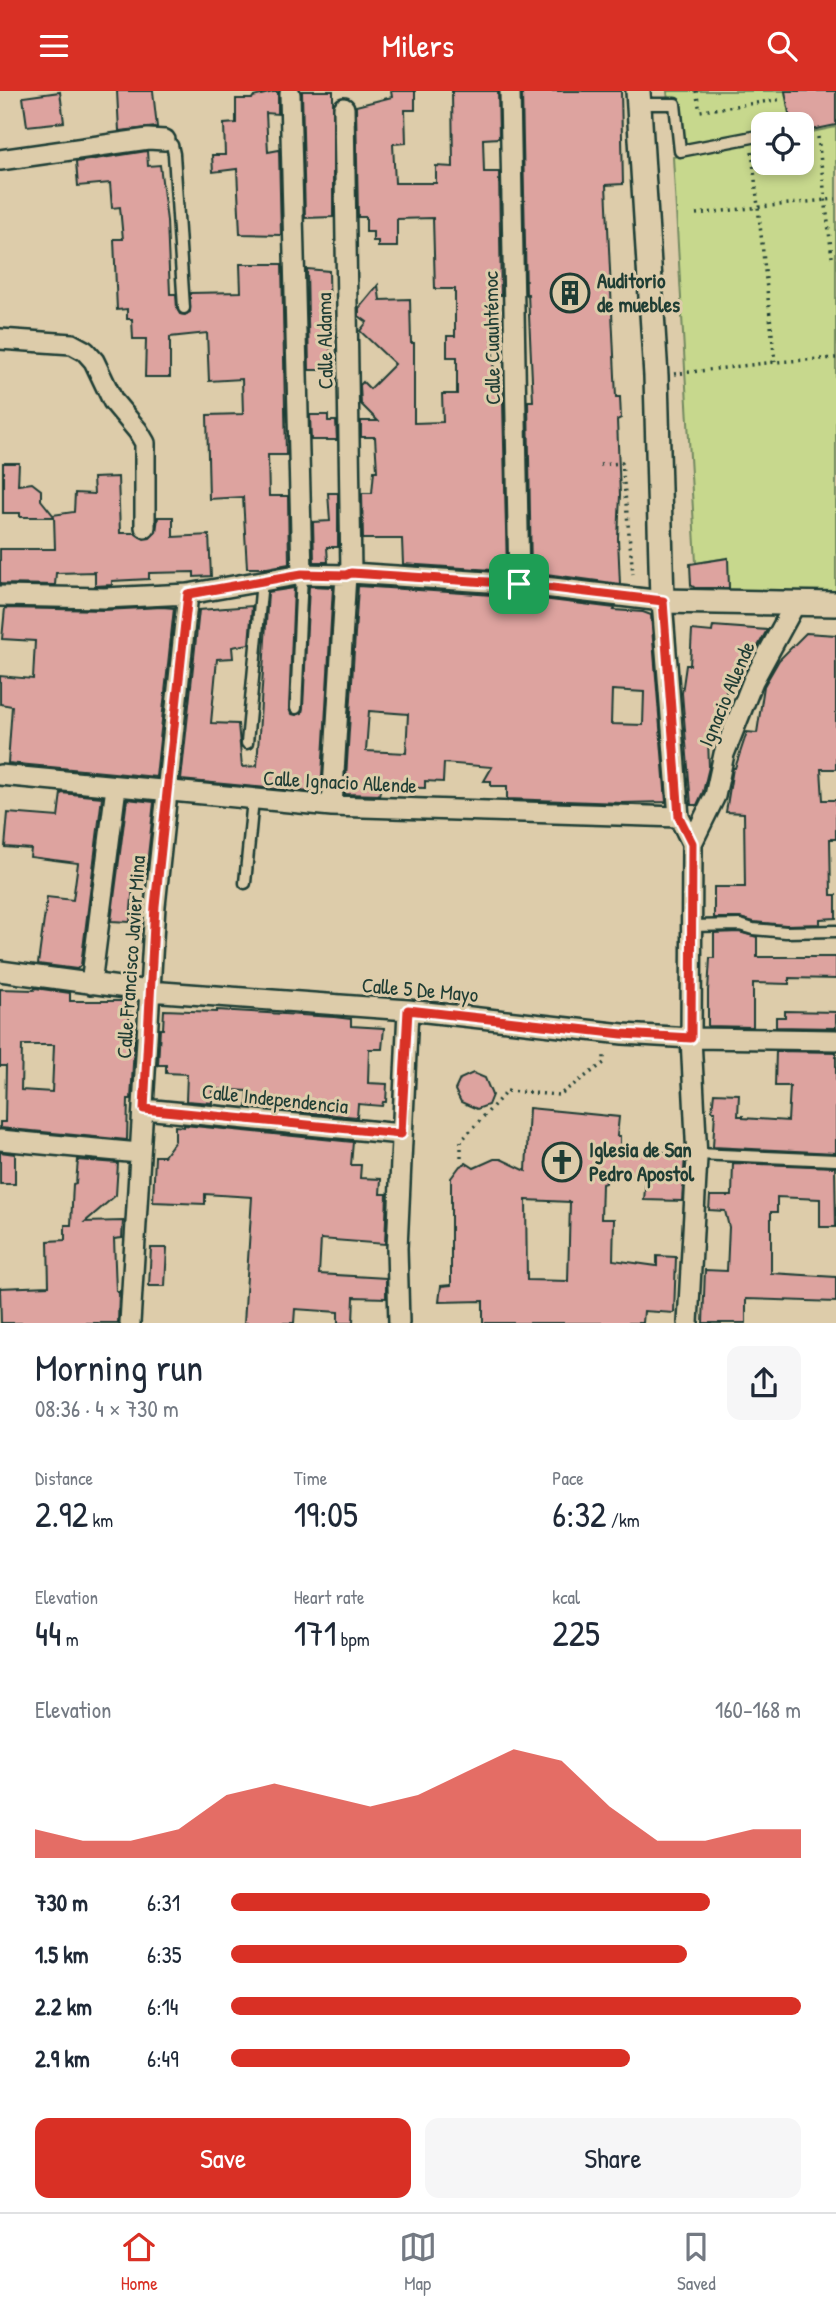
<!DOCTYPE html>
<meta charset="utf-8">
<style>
:root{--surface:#fff;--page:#f6f6f7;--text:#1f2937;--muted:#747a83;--line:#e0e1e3;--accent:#d93025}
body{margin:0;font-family:"Patrick Hand",sans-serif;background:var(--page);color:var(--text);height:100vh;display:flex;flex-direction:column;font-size:26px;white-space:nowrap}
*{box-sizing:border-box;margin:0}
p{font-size:23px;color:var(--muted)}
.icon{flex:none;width:38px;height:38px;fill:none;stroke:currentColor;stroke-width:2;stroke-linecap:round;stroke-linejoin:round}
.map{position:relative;height:1232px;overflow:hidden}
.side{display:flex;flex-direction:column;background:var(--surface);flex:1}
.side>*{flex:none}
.controls{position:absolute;left:751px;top:21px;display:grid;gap:14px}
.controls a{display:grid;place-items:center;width:63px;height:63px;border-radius:14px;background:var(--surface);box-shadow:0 4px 10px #0003;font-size:35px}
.pin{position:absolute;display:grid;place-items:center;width:60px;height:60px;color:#fff;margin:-30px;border-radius:14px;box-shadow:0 4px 10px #0006}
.round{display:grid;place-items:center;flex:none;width:74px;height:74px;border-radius:14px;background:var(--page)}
.summary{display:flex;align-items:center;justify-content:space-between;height:119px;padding:0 35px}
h1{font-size:38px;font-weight:600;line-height:52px}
.stats{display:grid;grid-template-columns:repeat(3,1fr);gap:10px;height:119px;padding:7px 35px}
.stats div{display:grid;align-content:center}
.stats b{font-size:35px;font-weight:600}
.stats small{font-size:19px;font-weight:400}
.stats p{font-size:19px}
.chart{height:196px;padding:14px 35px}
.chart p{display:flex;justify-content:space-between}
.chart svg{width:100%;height:126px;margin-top:7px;fill:var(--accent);opacity:.7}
.button{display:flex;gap:14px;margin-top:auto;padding:14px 35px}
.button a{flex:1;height:80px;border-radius:14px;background:var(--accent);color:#fff;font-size:28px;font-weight:600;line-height:80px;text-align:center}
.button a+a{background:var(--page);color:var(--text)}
ul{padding:0 35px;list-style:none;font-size:23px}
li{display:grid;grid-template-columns:112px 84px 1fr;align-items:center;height:52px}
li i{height:18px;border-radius:9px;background:var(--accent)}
header{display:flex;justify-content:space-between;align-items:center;height:91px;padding:0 35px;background:var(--accent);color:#fff;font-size:32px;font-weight:600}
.menu{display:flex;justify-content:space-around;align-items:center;height:98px;border-top:2px solid var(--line);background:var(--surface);font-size:19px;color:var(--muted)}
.menu a{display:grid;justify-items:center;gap:4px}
.menu .selected{color:var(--accent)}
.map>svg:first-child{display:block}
.green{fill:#c7d88d;stroke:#738a60;stroke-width:2}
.building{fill:#dda39f;stroke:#1f3d34;stroke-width:2;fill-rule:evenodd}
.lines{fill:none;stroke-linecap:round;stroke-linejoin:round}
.service-casing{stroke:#1f3d34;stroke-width:15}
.minor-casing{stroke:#1f3d34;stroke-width:24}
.tertiary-casing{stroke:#1f3d34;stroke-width:28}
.path{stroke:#1f3d34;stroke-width:3.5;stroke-dasharray:2 5;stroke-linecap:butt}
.service{stroke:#dca;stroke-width:10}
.minor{stroke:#dca;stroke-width:19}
.tertiary{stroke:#dca;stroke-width:23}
.route-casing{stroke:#fff;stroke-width:14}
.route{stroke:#d93025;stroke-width:9}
.labels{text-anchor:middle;stroke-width:6;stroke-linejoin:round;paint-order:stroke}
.poi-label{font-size:21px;font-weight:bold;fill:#1f3d34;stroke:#dca;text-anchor:start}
.street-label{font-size:21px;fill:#1f3d34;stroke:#dca}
</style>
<header><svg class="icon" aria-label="menu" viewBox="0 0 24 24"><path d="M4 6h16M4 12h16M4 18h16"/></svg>Milers<svg class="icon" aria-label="search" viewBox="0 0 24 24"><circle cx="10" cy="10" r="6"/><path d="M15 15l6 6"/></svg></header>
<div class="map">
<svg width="836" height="1232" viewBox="0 0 836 1232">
<rect width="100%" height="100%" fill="#dca"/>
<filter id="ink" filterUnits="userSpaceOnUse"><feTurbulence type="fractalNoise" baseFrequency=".0143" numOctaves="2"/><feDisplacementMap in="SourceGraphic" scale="14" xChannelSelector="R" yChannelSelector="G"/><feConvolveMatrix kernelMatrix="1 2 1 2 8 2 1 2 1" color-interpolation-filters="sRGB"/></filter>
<g filter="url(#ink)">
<path class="green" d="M667 0H785L791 33H763V38L685 54 682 21 669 20Z
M836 36V502L729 500 727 467 696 472 673 66 763 50V72H802V43Z"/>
<path class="building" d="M117 0H153L157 36 119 40Z
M302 0H333V126L305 127Z
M391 0H415V19H405L406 52 393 53 395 92H436V75L453 76 452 0H498L499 47 483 48 484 81H499L501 204H491L494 292 502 291 503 311 507 480 403 473 402 448H363L362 402H372L374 380H377L375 346H361V330H378L361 313 360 294 363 291 370 298 395 273 360 240 367 231 359 225V217L378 194 380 209 410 208 411 252H414V332L443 331 442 303H457V266H447V245H455V198H435L433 127 397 128V156H378V150H373V141H366V126H358L356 15 392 6Z
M522 0H621L623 93 606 94 616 306H620L621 327 617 329 620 404 618 447 620 493 531 481 528 310H533L528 203H526Z
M785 0H836V34L802 41V33H791Z
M60 1 64 31 27 35 23 6Z
M273 1H278V23L266 22 268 61 279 59 281 144 240 143 237 78 213 81 212 64H225L224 33 236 32V8H252L253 6Z
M147 60 148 75 160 74 167 130 170 203H176L177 218 180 223 185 224 190 221V202L241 201 240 173H282L286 364H268L269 405H288L289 473 267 477H247L243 406 209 408 207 324 243 323 242 288 209 290 207 242 170 246V286H145L146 248H133L132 228H127V218L117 219 114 148H123L120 116 112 117 110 92 78 95 76 71Z
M307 178 329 180 331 283 327 279H309Z
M310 324H328V330H336L337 349H311Z
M3 372H19L18 394 32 392 41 399V409L53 424 74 421 75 402 94 403 93 387 118 386 120 442H134L144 448 150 447 156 441 158 426H173V446L209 444 211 485 194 486V481L149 482V488L112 490V494L95 495V481L56 482 55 494 0 493V458H55L54 426H20V422H3Z
M328 402H338V456H327L328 471H314L313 431 330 430Z
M728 467 729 497H695L691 494 690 473Z
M309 495 333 496 321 702 181 689 199 519 252 515 249 553 232 556 233 567 217 568 211 632 238 633 242 676 257 675 268 501 294 497 289 617 291 623 296 624 302 622 303 617Z
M358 495 493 504V509L533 512 534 507 615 517 614 519 643 521 651 524 666 711 622 712 507 708V695H491V690H484L492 676 444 672 443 691 425 690V697L381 696 379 704 345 703ZM612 599 644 601 643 634 611 633ZM369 620 408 623 406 662 366 660Z
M162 516 174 517 156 686 8 672 12 615 0 613V585L33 588 35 550 2 548 5 517 105 519Z
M713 535 767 539 741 586 727 585 724 629 718 645 708 648 709 676 703 701 697 714H691L682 602 686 574H690L692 539 712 541Z
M806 542 836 544V678H821L823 709H836V748H830L831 804H836V827L820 828V833L786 834 754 831 740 827H714V796H745L744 722 726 721 733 677H735L747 641 757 642 764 595 779 569Z
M61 702 102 706 81 874 77 878 38 873 47 806 73 809 78 772 30 766 31 758 5 756 8 722 58 726Z
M127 708 154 711 146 783 134 782 130 831 111 830Z
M739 841 757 846V866H836V888L789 887V893L753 892V936L708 935V900L710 867H714V842Z
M35 897 70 902V910H130L129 937 135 938 131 1008H128L127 1049 0 1037V1031H5L6 975H0V898L34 899ZM22 954H54L52 1001 21 999Z
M164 919 217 921V919L334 926 351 928V935L384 937 382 958H369L368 992 387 993 386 1011H383L382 1015 358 1013 357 1026 247 1016 248 1000 213 998 212 1012 186 1010 187 983 166 982V974H158L160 938H163Z
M785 920 836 921V937L776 936V926H785Z
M776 960 836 961V1062L713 1056 715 1020H712L714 1002 739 1003 738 1025H743V1027L788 1030 790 995H775Z
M473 982 485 987 492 1004 488 1014 477 1018 461 1011 455 999 460 988Z
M529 1017 619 1026 617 1045H620V1056L685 1064 682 1110 644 1109 646 1087 605 1083V1092L602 1093 601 1128H614L613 1169 657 1175V1165L676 1166 674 1222 644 1220 643 1232H483V1210L439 1211 441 1195 451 1194V1087L460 1075 466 1072 474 1077 494 1068H501L526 1080ZM526 1109 570 1111 568 1190 527 1189Z
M184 1034 353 1051 351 1074H361L360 1087 381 1088 380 1103H387L385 1153 321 1148 319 1183 386 1187V1207L354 1206 353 1232H338V1221L295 1218 294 1232H244L252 1106 205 1103V1113L153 1111 155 1065H164L175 1050V1035L184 1036Z
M0 1061 15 1063V1093H0Z
M78 1069 118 1072 116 1104 85 1131 123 1130 122 1147 114 1148 116 1200H119L118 1232H1L0 1197 49 1195 48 1150 65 1149V1134H71L73 1093 76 1092Z
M733 1072 835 1076 836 1136H820V1108L777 1106V1121H771V1182L836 1186V1211L746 1208V1232H703L705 1179 727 1180 729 1136 725 1120 709 1119 710 1105H732Z
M151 1157H167L165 1195H149Z"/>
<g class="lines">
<defs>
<path id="service" d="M639 13H675L680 60 763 44
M165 49 172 54 174 63 184 217
M296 617 302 483
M247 652 262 490
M245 792 253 708
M691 835 740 834 753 838 786 841 836 840
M697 1063 836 1069"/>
<path id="minor" d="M510 0 519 493
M290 3 302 483
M344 17 351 482
M0 69 148 48 165 49
M0 248 72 253 85 260 94 270 113 310 138 340 145 352V436
M0 505 104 507 188 503 302 483 346 484 351 482 519 493 662 510 679 726 692 752 691 947 697 1067 688 1232
M0 684 332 715 679 726
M332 715 346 484
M692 752 715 705 724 663 753 590 795 513
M0 880 149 900 408 919 623 943 691 947 836 949
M91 893 116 696
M144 1018 401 1043
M0 1049 139 1062
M130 1232 155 815 188 503
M399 1232 397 1157 408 919"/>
<path id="tertiary" d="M638 0 656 285 662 510 836 513"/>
</defs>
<use href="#service" class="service-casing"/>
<use href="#minor" class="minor-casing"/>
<use href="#tertiary" class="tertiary-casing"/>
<path class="path" d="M696 0 700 20 783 8
M818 46 832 166
M752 61 775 271
M696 123 836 108
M674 283 775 271 836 267
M600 374 622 372 633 483
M461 1066V1050L507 1000 559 1004 604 972V961"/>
<use href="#service" class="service"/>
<use href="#minor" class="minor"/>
<use href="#tertiary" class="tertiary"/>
</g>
</g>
<g class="lines" filter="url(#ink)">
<defs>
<path id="route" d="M351 482 519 493 663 510 679 726 692 752 691 947 622 943 408 919 401 1043 144 1018 155 815 188 503 302 483 346 484Z"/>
</defs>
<use href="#route" class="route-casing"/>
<use href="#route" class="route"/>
</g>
<defs>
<symbol id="building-ring" viewBox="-11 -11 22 22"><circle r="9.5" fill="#dca" stroke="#1f3d34" stroke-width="1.5"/><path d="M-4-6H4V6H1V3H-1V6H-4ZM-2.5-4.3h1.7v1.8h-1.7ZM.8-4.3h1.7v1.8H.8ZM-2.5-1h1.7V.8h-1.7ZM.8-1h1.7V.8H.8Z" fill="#1f3d34"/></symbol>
<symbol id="church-ring" viewBox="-11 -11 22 22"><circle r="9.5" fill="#dca" stroke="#1f3d34" stroke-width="1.5"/><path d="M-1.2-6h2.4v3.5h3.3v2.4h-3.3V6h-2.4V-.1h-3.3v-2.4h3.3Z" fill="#1f3d34"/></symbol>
</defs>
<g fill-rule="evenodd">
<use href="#building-ring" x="548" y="180" width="44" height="44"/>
<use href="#church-ring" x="540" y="1049" width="44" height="44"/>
</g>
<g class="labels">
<g class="poi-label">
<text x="597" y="197">Auditorio<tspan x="597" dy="24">de muebles</tspan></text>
<text x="589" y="1066">Iglesia de San<tspan x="589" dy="24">Pedro Apostol</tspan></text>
</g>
<g class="street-label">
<text transform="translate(492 247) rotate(-91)" y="7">Calle Cuauhtémoc</text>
<text transform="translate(325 250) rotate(-91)" y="7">Calle Aldama</text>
<text transform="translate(727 603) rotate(-67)" y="7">Ignacio Allende</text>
<text transform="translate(340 691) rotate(3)" y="7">Calle Ignacio Allende</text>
<text transform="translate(131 866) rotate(-86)" y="7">Calle Francisco Javier Mina</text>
<text transform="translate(420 899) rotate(5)" y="7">Calle 5 De Mayo</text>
<text transform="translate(275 1008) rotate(6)" y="7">Calle Independencia</text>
</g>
</g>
</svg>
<div class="controls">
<a><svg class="icon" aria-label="locate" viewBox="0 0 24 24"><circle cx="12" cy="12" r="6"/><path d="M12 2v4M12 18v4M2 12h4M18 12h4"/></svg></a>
</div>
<div class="pin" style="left:519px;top:493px;background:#1e9e55"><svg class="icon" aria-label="arrive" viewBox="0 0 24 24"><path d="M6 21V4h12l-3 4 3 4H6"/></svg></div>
</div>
<section class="side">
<div class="summary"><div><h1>Morning run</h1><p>08:36 · 4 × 730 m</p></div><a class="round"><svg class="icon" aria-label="share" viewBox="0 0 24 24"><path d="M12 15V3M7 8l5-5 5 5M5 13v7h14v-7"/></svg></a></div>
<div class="stats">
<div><p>Distance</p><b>2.92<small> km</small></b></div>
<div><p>Time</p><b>19:05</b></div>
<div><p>Pace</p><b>6:32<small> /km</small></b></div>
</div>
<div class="stats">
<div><p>Elevation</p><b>44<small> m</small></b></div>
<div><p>Heart rate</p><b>171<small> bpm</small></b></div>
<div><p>kcal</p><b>225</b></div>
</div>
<div class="chart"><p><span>Elevation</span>160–168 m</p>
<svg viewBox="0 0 160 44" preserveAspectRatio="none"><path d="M0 44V34L10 38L20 38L30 34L40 22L50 18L60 22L70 26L80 22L90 14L100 6L110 10L120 26L130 38L140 38L150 34L160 34V44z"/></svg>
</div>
<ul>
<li><b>730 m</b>6:31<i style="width:84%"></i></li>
<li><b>1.5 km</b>6:35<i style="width:80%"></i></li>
<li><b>2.2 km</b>6:14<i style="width:100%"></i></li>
<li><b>2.9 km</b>6:49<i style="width:70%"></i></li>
</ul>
<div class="button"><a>Save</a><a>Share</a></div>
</section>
<nav class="menu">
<a class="selected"><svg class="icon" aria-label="home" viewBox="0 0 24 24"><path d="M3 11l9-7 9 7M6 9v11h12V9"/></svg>Home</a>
<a><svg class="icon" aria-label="map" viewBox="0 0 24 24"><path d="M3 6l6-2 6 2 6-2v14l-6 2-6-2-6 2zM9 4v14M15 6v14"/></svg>Map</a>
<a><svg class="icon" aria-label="saved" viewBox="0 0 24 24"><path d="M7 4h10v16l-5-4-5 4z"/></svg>Saved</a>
</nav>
